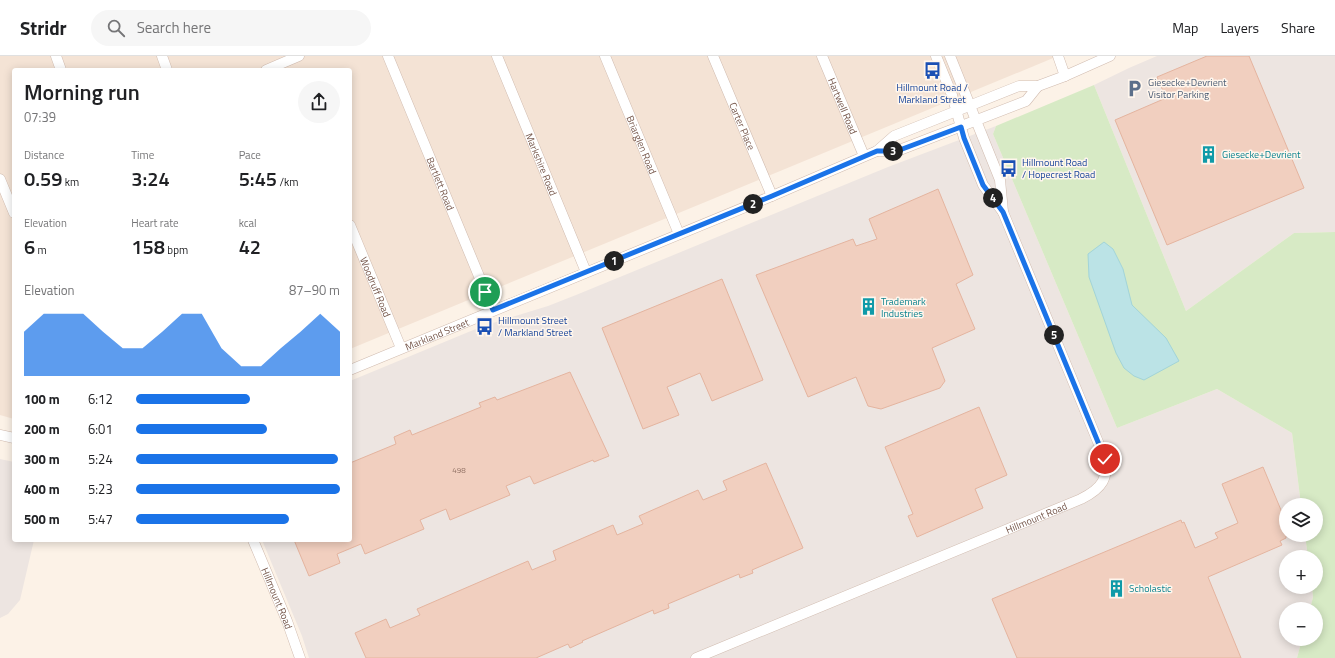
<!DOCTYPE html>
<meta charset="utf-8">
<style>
:root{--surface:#fff;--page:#f6f6f6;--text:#202124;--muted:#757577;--line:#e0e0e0;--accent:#1a73e8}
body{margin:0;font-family:"Titillium Web",sans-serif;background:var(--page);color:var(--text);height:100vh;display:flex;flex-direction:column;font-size:15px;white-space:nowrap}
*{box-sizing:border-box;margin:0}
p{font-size:13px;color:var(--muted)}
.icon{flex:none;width:22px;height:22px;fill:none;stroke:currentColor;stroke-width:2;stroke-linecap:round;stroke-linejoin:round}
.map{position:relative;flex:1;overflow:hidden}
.drawer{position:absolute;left:12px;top:12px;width:340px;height:474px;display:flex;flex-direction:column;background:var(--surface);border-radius:4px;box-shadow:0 2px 10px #0003}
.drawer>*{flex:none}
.controls{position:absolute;left:1279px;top:442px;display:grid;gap:8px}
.controls a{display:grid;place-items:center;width:44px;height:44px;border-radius:50%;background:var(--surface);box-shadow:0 2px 10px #0003;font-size:20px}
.pin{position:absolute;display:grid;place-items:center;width:34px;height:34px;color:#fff;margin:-17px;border:2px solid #fff;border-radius:50%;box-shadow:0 1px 4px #0007}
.km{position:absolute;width:20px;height:20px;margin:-10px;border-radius:50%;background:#222;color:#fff;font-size:11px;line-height:20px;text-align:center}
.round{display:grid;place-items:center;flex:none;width:42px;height:42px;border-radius:21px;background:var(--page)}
.head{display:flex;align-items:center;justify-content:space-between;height:68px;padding:0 12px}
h1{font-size:22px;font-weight:600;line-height:30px}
.stats{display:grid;grid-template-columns:repeat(3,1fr);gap:6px;height:68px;padding:4px 12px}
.stats div{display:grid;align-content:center}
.stats b{font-size:20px;font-weight:600}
.stats small{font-size:11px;font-weight:400}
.stats p{font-size:11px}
.chart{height:112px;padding:8px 12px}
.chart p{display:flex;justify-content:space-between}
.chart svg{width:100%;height:72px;margin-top:4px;fill:var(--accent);opacity:.7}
ul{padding:0 12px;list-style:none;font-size:13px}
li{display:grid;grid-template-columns:64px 48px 1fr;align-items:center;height:30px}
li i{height:10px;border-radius:5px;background:var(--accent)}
header{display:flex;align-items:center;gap:24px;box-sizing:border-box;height:56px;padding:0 20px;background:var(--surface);border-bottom:1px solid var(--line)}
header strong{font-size:19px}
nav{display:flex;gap:22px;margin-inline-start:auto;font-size:14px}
.search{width:280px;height:36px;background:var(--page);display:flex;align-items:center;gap:10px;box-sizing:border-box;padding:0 14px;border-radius:22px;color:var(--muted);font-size:15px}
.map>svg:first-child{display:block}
.residential{fill:#f4e3d5}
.industrial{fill:#ede5e1}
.green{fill:#d7eac5}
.water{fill:#bbe3e6;stroke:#a2d4d8}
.building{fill:#f1cfbf;stroke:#e4b49f}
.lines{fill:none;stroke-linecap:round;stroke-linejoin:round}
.minor-casing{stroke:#d0bbaf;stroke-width:11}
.minor{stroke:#fff;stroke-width:10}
.route-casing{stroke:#fff;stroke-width:8}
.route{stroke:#1a73e8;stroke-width:5}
.labels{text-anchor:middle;stroke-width:3;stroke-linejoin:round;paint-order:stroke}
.number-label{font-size:8px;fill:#957568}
.service-label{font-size:10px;fill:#4e5e75;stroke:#fff6ed;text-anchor:start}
.transit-label{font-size:10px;fill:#164399;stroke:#fff6ed;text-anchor:start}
.street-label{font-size:10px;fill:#76574b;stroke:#fff6ed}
.culture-label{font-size:10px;fill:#0d838f;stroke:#fff6ed;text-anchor:start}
</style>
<header>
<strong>Stridr</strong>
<div class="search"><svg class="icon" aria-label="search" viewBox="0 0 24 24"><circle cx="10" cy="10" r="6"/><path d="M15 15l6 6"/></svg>Search here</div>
<nav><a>Map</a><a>Layers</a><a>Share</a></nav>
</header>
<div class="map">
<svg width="1335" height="602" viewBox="0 0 1335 602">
<rect width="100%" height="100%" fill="#fcf2e7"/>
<path class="residential" d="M0 0H1058L350 293V14H14V363L0 359Z"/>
<path class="industrial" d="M1157 0H1335V176L1294 177 1186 255 1094 29 1129 12Z
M996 70 993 78 1117 372 1217 333 1292 377 1301 449H1286V479H1305L1308 501H1286V531H1312L1313 541 1310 553H1286V583H1302L1297 602H309L302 580 262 484H350V325L483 270 548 250 576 239 888 111Z
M0 403 14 406V484H34L20 544 8 558 0 562Z"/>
<path class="green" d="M1094 29 1186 255 1294 177 1335 176V602H1297L1302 583H1316V553H1310L1313 541 1312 531H1316V501H1308L1305 479H1316V449H1301L1292 377 1217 333 1117 372 993 78 996 70Z"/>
<path class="water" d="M1104 186 1113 193 1123 213 1132 249 1166 282 1179 305 1144 324 1134 320 1124 312 1116 297 1089 221 1088 198Z"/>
<path class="building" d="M1207 0H1249L1304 132 1167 189 1115 64 1166 42 1157 21Z
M938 133 973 219 956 228 975 273 932 292 945 325 940 332 881 353 868 350 856 321 808 341 756 219 853 183 856 190 877 183 869 163Z
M722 223 763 324 712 345 700 317 667 331 679 359 643 373 602 272Z
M570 316 609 400 594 406 593 404 534 428 530 420 506 430 510 439 450 464 446 453 420 464 424 473 365 498 361 488 337 498 340 507 309 520 294 484H350V407L396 388 394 381 410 374 412 379 481 351 479 347 495 341 497 344Z
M979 351 1007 419 975 433 983 452 917 481 908 460 913 458 885 391Z
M766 407 803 492 752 514 753 517 740 522 739 518 668 548 669 552 654 558 653 554 582 585 583 586 570 592 568 588 536 602H366L355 577 386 563 390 572 420 559 417 553 528 505 532 514 556 504 553 495 613 469 617 479 643 468 639 460 698 434 703 444 727 434 723 425Z
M1263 411 1286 466V482L1280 485 1282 489 1208 521 1241 602H1017L992 543 1181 464 1182 467 1184 466 1195 492 1218 482 1215 477 1238 467 1222 428Z"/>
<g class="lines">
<defs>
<g id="minor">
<path d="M56 0 61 14"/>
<path d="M162 0 167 14"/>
<path id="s1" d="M388 0 493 254"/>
<path id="s2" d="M497 0 586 216"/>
<path id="s3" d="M605 0 679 178"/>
<path id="s4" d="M713 0 772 140"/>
<path id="s5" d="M822 0 864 100"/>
<path d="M950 0 1000 124 1003 156"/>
<path d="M1058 0 1065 20"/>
<path d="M266 14 299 0"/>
<path d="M877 95H897L1026 45 1038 30"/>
<path d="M0 123 14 157"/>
<path id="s6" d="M350 169 401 292"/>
<path id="s7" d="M350 314 772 140 877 95 894 80 1019 30H1038L1065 20 1110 0"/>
<path d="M0 379 14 382"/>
<path id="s8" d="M253 484 287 565 300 602"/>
<path id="s9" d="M696 602 1081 443C1101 433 1111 422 1103 398L1003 156 983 129 964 82 952 39 936 0"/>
</g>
</defs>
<use href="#minor" class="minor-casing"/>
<use href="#minor" class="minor"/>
</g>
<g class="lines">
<defs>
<path id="route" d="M485 236 493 254 772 140 877 95H897L961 71 964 82 983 129 1003 156 1105 403"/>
</defs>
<use href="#route" class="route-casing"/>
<use href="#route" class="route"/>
</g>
<defs>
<symbol id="bus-bare" viewBox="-9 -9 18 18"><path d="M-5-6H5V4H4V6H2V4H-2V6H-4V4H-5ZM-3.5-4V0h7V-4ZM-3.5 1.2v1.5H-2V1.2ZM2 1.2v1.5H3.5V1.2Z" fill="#1a4fb4" stroke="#fff6ed" stroke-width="2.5" paint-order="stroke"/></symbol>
<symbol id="parking-bare" viewBox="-9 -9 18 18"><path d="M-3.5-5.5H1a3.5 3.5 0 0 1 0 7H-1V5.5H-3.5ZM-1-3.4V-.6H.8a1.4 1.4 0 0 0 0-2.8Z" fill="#5c6f8a" stroke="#fff6ed" stroke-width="2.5" paint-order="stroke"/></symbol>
<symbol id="building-bare" viewBox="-9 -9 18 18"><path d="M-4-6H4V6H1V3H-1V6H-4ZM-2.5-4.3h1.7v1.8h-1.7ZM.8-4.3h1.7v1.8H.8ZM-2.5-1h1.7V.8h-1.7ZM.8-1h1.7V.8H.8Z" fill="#0f9aa8" stroke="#fff6ed" stroke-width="2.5" paint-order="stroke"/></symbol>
</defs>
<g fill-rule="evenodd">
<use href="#bus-bare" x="920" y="2" width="25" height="25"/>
<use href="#parking-bare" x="1122" y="20" width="25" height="25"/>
<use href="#building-bare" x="1196" y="86" width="25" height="25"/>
<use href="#bus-bare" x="996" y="100" width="25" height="25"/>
<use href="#building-bare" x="856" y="238" width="25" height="25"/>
<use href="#bus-bare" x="472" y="258" width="25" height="25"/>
<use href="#building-bare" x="1104" y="520" width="25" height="25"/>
</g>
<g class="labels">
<g class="number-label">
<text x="459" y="417">498</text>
</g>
<g class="service-label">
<text x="1148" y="30">Giesecke+Devrient<tspan x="1148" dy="12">Visitor Parking</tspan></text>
</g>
<g class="transit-label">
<text x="932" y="35" text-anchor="middle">Hillmount Road /<tspan x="932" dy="12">Markland Street</tspan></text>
<text x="1022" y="110">Hillmount Road<tspan x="1022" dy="12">/ Hopecrest Road</tspan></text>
<text x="498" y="268">Hillmount Street<tspan x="498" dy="12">/ Markland Street</tspan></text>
</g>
<g class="street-label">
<text dy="4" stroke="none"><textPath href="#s5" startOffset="54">Hartwell Road</textPath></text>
<text dy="4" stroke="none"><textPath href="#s4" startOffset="76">Carter Place</textPath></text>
<text dy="4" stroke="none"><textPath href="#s3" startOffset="96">Briarglen Road</textPath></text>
<text dy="4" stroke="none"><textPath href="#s2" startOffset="117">Markshire Road</textPath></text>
<text dy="4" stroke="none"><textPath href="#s1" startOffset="138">Bartlett Road</textPath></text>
<text dy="4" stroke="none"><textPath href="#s6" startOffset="67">Woodruff Road</textPath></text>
<text dy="4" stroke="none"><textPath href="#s7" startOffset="94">Markland Street</textPath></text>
<text dy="4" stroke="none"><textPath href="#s9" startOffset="368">Hillmount Road</textPath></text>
<text dy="4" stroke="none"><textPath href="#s8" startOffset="63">Hillmount Road</textPath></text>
</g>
<g class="culture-label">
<text x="1222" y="102">Giesecke+Devrient</text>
<text x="881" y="249">Trademark<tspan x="881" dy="12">Industries</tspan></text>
<text x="1129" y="536">Scholastic</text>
</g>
</g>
</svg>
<div class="controls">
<a><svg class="icon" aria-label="layers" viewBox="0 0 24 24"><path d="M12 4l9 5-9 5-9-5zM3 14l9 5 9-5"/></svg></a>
<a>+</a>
<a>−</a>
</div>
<div class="pin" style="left:485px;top:236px;background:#1e9e55"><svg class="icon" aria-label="arrive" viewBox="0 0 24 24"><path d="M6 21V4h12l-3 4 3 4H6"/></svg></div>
<div class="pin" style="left:1105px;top:403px;background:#d93025"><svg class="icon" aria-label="check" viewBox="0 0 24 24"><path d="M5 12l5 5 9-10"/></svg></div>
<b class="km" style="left:614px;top:205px">1</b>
<b class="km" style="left:753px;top:148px">2</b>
<b class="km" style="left:893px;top:95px">3</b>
<b class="km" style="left:993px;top:142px">4</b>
<b class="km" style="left:1054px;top:279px">5</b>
<section class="drawer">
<div class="head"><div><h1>Morning run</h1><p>07:39</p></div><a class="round"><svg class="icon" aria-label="share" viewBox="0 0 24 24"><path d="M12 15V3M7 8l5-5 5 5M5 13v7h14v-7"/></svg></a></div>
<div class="stats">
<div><p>Distance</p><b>0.59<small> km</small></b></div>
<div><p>Time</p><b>3:24</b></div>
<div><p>Pace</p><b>5:45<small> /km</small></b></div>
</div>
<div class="stats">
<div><p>Elevation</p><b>6<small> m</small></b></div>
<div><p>Heart rate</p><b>158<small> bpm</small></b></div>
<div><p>kcal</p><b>42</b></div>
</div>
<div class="chart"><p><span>Elevation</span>87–90 m</p>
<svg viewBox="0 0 160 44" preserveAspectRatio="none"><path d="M0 44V17L10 6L20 6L30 6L40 17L50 27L60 27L70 17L80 6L90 6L100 27L110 38L120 38L130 27L140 17L150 6L160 17V44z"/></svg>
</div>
<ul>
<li><b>100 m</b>6:12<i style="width:56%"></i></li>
<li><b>200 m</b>6:01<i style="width:64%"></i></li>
<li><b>300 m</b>5:24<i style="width:99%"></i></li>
<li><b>400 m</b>5:23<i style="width:100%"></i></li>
<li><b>500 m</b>5:47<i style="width:75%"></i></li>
</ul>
</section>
</div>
